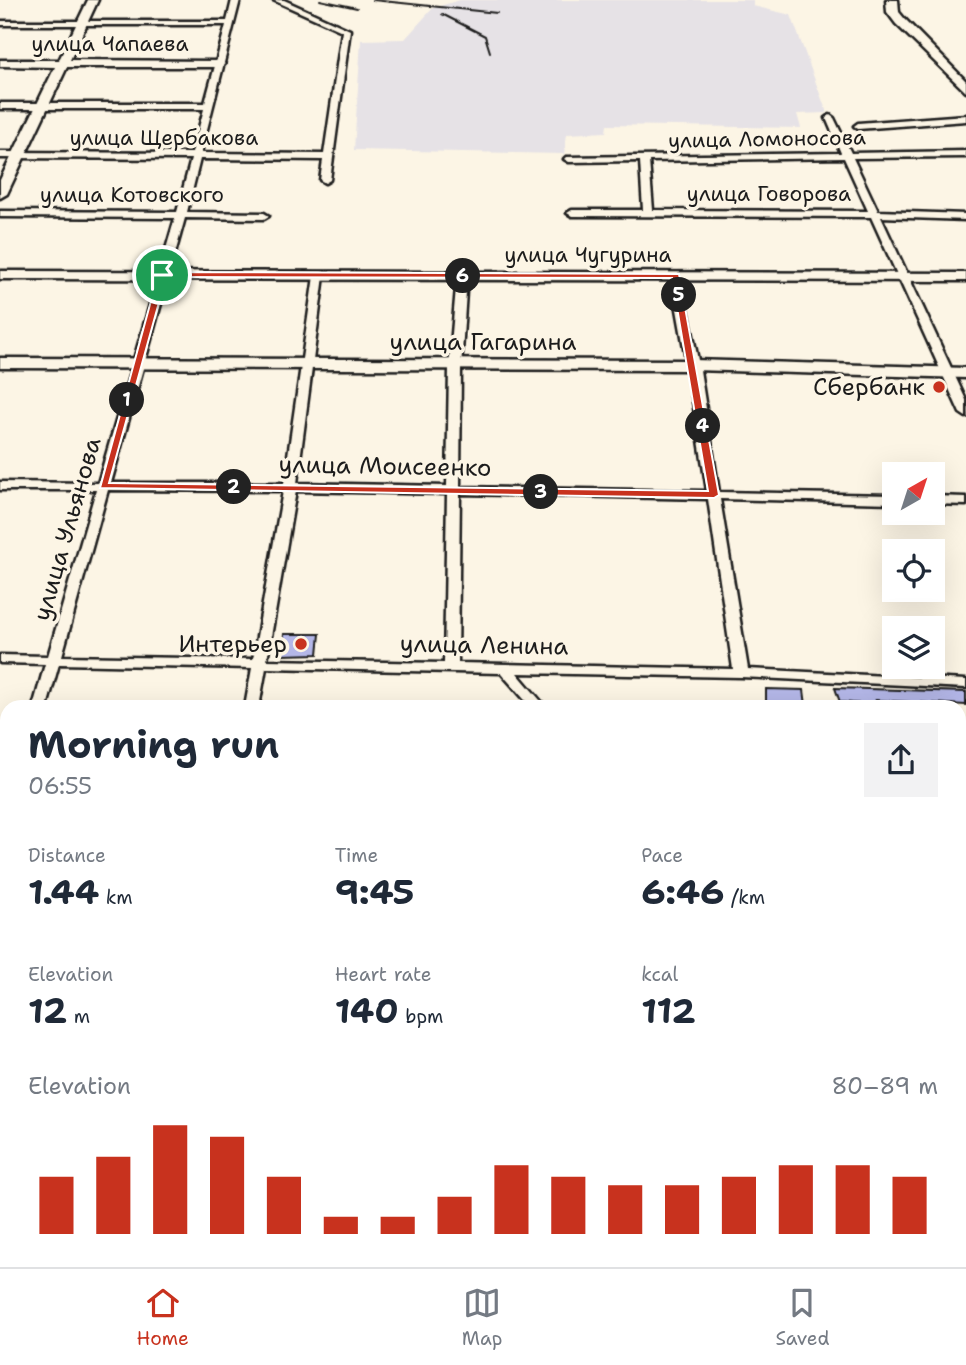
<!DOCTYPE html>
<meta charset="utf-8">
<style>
:root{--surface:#fff;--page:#f2f2f3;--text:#1f2937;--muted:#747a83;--line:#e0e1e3;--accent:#c8321e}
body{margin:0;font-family:"Shantell Sans",sans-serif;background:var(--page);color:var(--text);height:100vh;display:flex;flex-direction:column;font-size:26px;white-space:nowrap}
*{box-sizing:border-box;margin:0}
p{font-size:23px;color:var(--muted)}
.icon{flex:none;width:38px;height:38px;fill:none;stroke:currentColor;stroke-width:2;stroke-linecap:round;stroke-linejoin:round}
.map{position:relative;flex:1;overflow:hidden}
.panel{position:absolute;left:0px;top:700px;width:966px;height:567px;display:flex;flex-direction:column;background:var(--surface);border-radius:21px 21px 0 0;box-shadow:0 7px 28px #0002}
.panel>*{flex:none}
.needle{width:46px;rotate:39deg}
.controls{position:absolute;left:882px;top:462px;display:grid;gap:14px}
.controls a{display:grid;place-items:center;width:63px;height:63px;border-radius:0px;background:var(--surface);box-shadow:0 7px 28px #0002;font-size:35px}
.pin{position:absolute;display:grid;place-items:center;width:60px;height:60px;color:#fff;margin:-30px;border:4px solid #fff;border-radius:50%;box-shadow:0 2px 7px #0007}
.km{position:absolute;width:35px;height:35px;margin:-18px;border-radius:50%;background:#222;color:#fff;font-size:19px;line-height:35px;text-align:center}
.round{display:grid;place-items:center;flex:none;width:74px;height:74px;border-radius:0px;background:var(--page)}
.summary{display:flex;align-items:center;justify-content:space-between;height:119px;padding:0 28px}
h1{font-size:38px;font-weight:700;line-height:52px}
.stats{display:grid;grid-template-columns:repeat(3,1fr);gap:10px;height:119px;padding:7px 28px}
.stats div{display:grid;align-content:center}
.stats b{font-size:35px;font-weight:700}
.stats small{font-size:19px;font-weight:400}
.stats p{font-size:19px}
.chart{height:196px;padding:14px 28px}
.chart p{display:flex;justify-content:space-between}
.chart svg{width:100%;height:126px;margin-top:7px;stroke:var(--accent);stroke-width:6}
.dock{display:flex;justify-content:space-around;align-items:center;height:98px;border-top:2px solid var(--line);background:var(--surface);font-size:19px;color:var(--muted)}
.dock a{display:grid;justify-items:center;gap:4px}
.dock .current{color:var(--accent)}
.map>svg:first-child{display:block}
.built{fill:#e6e2e6}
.building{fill:#b4b7e8;stroke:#1c1c1c;stroke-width:2}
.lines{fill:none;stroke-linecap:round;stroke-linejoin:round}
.street-casing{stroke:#1c1c1c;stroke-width:5}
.secondary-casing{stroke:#1c1c1c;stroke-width:5}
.primary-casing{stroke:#1c1c1c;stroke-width:5}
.street{fill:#fcf5e5;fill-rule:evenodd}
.secondary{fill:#fcf5e5;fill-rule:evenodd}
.primary{fill:#fcf5e5;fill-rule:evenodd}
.rail{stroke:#1c1c1c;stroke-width:2}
.route{fill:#c8321e;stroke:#fff;stroke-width:2;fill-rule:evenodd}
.poi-dot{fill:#c8321e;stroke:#fcf5e5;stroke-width:2.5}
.labels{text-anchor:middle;stroke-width:7;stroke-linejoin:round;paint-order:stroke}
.far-street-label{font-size:21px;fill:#1c1c1c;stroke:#fcf5e5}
.street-label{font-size:24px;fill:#1c1c1c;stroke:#fcf5e5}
.poi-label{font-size:24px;fill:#1c1c1c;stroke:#fcf5e5;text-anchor:end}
</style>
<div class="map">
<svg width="966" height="1267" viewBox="0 0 966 1267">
<rect width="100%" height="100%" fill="#fcf5e5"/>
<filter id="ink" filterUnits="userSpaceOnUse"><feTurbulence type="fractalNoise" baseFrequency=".0143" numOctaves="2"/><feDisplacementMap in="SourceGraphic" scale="14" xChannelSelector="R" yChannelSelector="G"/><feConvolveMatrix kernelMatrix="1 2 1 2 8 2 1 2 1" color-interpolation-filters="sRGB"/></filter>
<g filter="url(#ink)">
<path class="built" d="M460 0H753V6L791 15 827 113 797 114 801 128 607 125 606 132 567 134 564 154 354 150 361 40 405 39 433 8Z"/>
<path class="building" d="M284 634H320L318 654 282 655Z
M835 688 966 692V705L876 700 878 705 840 702Z
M766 689 804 690 806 705 766 704Z"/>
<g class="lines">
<defs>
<path id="street" d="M232 0H240L201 153 324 154 342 31 273 0H284L350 30 330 180 325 183 320 180 323 160 200 159 187 212 264 213 269 216 264 219 185 218 111 483H284L314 276 319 273 324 276 297 483 447 486 449 368 457 276 462 273 467 276 461 368 460 487 707 491 688 370 671 276 676 273 681 276 700 370 719 492 894 495V503L720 499 748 669 966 680V688L741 677 517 673 546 707H531L501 673 266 668 259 707H245L252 668 59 664 47 707H33L45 664 0 663V655L48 656 96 490H0V482L98 483 175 218 0 217V211L177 212 191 159 0 158V152L192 153 204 109H0V103H205L226 25H0V21H227ZM108 490 283 491 253 659 62 656ZM296 491 447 494 444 663 267 660ZM460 494 708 499 733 669 458 663Z
M830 115 834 118 851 153 966 151V157L853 158 878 211 966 214V220L881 217 966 400V417L960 413 871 217 572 216 567 213 572 210H643L640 161 569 162 564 159 566 157 841 153 826 118ZM844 158 868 211 653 210 649 161Z
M966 115V121L858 129 854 126 858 123Z
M933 496 966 497V505L933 504Z
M7 807V836L0 839V811Z
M0 938H7V950H0Z
M173 1260H193L192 1267H172Z
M708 1260H732L728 1267H704Z"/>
<path id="secondary" d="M88 0H98L70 60 219 61 225 64 219 67H67L7 194 0 198V180L55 67 0 66V60H59Z
M0 271 966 273V281L0 279Z
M0 358 693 360 966 368V378L693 370 0 368Z"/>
<path id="primary" d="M886 0H898L899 12 904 18 966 81V92L896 24 887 12Z
M966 972V992L959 995V975Z
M348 1260H389L386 1267H345Z"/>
</defs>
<use href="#street" class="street-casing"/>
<use href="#secondary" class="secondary-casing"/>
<use href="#primary" class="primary-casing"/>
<use href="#street" class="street"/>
<use href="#secondary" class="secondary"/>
<use href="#primary" class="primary"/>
<path class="rail" d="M320 0 357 8
M373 0 497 13
M442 14 485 36 490 52"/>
</g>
</g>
<path class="route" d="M162 272 679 274 719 495 714 498 100 488 158 275ZM166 277 672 278 708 491 109 483Z"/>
<g class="poi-dot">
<circle cx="939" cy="387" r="7"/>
<circle cx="301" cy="644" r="7"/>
</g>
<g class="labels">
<g class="far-street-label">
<text x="110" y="51">улица Чапаева</text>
<text x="164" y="145">улица Щербакова</text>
<text transform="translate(767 139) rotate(-1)" y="7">улица Ломоносова</text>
<text x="769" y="201">улица Говорова</text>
<text x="132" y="202">улица Котовского</text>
<text x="588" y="262">улица Чугурина</text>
</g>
<g class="street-label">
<text x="483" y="350">улица Гагарина</text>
<text transform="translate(385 466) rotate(1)" y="8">улица Моисеенко</text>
<text transform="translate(67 529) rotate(-74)" y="8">улица Ульянова</text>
<text transform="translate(484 645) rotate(1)" y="8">улица Ленина</text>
</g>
<g class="poi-label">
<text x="925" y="395">Сбербанк</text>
<text x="287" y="652">Интерьер</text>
</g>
</g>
</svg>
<div class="controls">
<a><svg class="needle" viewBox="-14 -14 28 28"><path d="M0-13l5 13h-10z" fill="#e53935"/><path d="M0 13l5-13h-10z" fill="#747a83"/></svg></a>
<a><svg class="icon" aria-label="locate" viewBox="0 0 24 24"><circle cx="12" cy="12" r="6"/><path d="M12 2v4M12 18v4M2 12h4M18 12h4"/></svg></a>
<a><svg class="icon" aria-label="layers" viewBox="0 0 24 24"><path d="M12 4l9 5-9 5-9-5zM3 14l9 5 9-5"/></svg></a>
</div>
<div class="pin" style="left:162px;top:275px;background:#1e9e55"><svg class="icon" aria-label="arrive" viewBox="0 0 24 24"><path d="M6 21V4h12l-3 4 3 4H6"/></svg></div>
<b class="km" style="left:127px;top:400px">1</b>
<b class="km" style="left:234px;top:487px">2</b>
<b class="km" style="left:541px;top:492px">3</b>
<b class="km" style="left:703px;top:426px">4</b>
<b class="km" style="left:679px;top:295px">5</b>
<b class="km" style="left:463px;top:276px">6</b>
<section class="panel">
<div class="summary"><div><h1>Morning run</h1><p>06:55</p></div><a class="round"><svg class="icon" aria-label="share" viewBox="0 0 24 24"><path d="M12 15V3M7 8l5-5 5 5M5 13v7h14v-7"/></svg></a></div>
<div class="stats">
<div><p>Distance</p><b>1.44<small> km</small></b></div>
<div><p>Time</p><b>9:45</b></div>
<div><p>Pace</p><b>6:46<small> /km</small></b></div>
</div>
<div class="stats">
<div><p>Elevation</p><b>12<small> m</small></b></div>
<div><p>Heart rate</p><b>140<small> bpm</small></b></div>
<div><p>kcal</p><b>112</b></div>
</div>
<div class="chart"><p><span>Elevation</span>80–89 m</p>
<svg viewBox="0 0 160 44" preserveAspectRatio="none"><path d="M5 44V24M15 44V17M25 44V6M35 44V10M45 44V24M55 44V38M65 44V38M75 44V31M85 44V20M95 44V24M105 44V27M115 44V27M125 44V24M135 44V20M145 44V20M155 44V24"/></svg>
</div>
</section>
</div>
<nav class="dock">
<a class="current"><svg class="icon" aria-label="home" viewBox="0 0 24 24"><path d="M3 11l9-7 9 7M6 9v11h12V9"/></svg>Home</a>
<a><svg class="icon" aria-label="map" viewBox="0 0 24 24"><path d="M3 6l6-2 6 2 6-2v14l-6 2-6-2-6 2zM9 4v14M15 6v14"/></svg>Map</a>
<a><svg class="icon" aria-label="saved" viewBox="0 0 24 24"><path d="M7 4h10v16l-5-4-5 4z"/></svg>Saved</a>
</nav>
